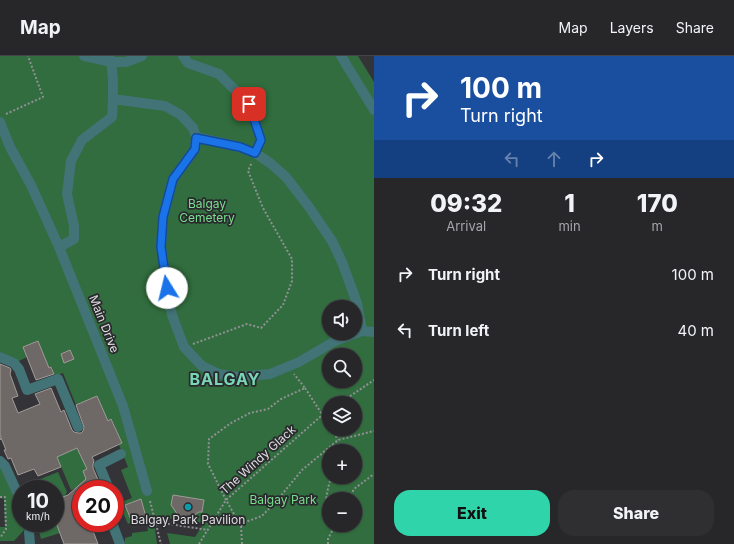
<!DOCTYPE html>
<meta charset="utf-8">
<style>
body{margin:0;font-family:Inter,sans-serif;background:#2f2f32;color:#f1f3f6;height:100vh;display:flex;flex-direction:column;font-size:15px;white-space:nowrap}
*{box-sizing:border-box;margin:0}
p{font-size:13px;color:#a4a5a8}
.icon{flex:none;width:22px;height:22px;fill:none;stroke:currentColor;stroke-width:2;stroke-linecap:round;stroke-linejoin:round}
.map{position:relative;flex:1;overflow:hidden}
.sheet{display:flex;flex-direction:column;background:#27272a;width:360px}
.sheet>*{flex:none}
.guide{background:#1a4fa0;color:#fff;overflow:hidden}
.controls{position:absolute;left:322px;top:244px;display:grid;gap:8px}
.controls a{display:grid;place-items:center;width:40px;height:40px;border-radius:50%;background:#27272a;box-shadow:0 1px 3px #0004,0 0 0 1px #434447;font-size:20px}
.speed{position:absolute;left:12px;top:424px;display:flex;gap:8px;font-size:20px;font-weight:700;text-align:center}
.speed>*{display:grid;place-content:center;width:52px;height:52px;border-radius:50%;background:#27272a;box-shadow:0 1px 3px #0004,0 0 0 1px #434447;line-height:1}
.speed small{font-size:10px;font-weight:400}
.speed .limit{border:6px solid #d22;background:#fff;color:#111}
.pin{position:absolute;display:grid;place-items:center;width:34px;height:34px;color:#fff;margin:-17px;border-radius:8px;box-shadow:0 2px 6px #0006}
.me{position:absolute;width:44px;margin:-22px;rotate:351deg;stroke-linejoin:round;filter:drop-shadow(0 0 3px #0008)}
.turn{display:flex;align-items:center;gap:14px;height:84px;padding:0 20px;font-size:18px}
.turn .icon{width:52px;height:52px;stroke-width:2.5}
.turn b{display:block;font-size:28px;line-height:34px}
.lanes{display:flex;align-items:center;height:38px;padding:0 20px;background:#0003;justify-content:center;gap:20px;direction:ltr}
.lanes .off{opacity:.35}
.eta{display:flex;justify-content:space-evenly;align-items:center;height:68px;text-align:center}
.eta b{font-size:24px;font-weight:800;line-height:28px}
.primary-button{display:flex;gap:8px;margin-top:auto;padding:8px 20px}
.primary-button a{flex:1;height:46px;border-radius:16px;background:#30d4aa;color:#111;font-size:16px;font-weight:800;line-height:46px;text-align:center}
.primary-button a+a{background:#2f2f32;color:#f1f3f6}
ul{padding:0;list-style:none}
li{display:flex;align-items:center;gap:12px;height:56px;padding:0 20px}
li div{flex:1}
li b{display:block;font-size:15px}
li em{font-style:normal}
header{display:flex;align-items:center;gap:24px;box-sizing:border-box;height:56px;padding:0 20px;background:#27272a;border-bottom:1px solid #434447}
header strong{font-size:19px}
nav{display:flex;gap:22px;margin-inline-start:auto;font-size:14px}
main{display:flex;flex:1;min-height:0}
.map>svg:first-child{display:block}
.green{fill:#316d3e;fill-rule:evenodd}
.building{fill:#6e6966;stroke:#a19b98}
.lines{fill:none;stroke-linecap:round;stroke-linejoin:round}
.path{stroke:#919195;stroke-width:2;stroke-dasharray:2 2;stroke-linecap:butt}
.minor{stroke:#427376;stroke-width:10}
.path-bridge{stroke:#919195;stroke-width:2;stroke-dasharray:2 2;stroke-linecap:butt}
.route-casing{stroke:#114b97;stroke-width:10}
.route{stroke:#1a73e8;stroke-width:7}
.culture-dot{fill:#0f9aa8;stroke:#2a2a2e;stroke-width:1.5}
.labels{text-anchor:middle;stroke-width:3.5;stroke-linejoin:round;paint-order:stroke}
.park-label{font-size:12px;fill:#79df8d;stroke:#2a2a2e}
.street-label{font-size:12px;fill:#dfdfe2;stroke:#2a2a2e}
.poi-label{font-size:12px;fill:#dfdfe2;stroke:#2a2a2e}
.district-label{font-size:16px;font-weight:bold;letter-spacing:1px;fill:#79d6b7;stroke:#2a2a2e}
</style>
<header>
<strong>Map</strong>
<nav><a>Map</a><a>Layers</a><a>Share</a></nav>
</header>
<main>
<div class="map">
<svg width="374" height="488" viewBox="0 0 374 488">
<rect width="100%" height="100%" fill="#343438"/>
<path class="green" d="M0,0H358L374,26V488H170L167,477L195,481L204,467L166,462L154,465L157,488H125V482L132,480V477L148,475L146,461L141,443L125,449L132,466L128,468L119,447L132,442L121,414L128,411L119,389L122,387L112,364L108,365L97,340L76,349L63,317L55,320L52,311L49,312L38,285L23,291L27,301L19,305L0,296ZM329,251H355V277H329ZM329,299H355V325H329ZM329,347H355V373H329ZM329,395H355V421H329ZM329,443H355V469H329Z
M77,392L83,405L92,411L83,415L87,424L76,432L71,434L57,401Z
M0,409C9,428 21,446 21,467H23L25,473L14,485H0V471H5L4,443L0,442Z
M58,416L67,436L64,441L55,444V433H24L23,430Z
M55,464L60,477L41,483L37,467H55Z"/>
<path class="building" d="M38,285L49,312L51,311L54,318L36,324L23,291Z
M70,294L74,303L64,307L61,298Z
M0,308L10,312L11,314L10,318L18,340L12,342L18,357L40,348L35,338L51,332L61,356L64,354L72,374L74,376L78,377H81L83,375L84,371L76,349L97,340L108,365L111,363L122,387L92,401L94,405L93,408V412L101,431L96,433H77L81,444V467H90L98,488H64L55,464V444L68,439L86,423L83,415L87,413L77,392L57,401L61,411L38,420L34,413L18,419L11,402L8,403L4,394H6L0,379Z
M173,439L204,444L202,456H199L188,463L180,462L171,449Z
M141,443L146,461L132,466L125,449Z"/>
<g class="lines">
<path class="path" d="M6,58L43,41L28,0
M193,288L247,268L261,272L283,249L292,225V203L263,152L248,115L252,106
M340,347L374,324
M332,373L338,384
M0,383H1
M333,388V395
M0,441H5L6,473L0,482
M349,443L354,433L374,418
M150,445L161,488
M329,458C323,448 328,432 331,421
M156,466L208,474
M241,470L248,465L262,460L279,442L302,414L338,384L374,375
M199,488L226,444L320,361L329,354
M242,488L241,470L226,444L208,408L209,383L231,367L250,357L268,353L281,343L305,332L294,318
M328,488V483L335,469"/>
<path class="minor" d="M84,0L112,6H126L142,0
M183,0L188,7L219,18L249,48L261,84L255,97
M341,0L374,54
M113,43L165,50L181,59L193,72L196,81L195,93L173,123L163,161L161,191L172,259L184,291L202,310L219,318L237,321L270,318L299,306L335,285L362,275L374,276
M0,66L10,91L31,129L59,191L123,350L147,435
M196,81L240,91L255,97L270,107L286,121L309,151L332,185L342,206L357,247L362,275
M59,191L74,183V170L67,138L71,105L82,84L112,61C113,45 115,14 109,0
M0,301L14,307L19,313L27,334L58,323L78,371
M0,405L5,410L21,445
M109,433L99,409L121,398
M112,467L120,488
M29,476L30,488"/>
<path class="path-bridge" d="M305,332L329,369"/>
</g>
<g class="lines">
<defs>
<path id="route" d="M167,232L161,191L163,161L173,123L195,93L196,82L240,91L255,97L261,84L249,48"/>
</defs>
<use href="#route" class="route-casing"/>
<use href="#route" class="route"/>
</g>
<circle class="culture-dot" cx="188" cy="451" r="4"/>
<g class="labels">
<g class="park-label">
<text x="207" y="152">Balgay<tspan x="207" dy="14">Cemetery</tspan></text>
<text x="283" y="448">Balgay Park</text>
</g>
<g class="street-label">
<text transform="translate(104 268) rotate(68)" y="4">Main Drive</text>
<text transform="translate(258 404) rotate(-42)" y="4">The Windy Glack</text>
</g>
<g class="poi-label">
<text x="188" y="468">Balgay Park Pavilion</text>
</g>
<g class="district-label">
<text x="225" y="329">BALGAY</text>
</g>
</g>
</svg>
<div class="controls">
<a><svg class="icon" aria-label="sound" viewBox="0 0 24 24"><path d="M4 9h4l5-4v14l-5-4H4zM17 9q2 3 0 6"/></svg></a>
<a><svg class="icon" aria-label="search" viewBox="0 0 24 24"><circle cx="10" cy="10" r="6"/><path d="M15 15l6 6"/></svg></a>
<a><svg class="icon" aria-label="layers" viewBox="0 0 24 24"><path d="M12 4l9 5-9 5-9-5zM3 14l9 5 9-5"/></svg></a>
<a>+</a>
<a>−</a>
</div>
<div class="speed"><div>10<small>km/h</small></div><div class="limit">20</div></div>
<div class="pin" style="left:249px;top:48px;background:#d93025"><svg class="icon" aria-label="arrive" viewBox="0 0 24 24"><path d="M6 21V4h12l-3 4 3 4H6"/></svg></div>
<svg class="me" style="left:167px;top:232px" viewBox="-20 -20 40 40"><circle r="19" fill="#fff"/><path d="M0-13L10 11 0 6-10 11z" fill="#1a73e8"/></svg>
</div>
<section class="sheet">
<div class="guide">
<div class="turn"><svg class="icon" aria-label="right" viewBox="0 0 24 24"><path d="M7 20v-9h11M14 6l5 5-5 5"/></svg><div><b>100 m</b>Turn right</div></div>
<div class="lanes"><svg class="icon off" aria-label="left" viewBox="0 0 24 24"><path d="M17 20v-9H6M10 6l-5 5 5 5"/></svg><svg class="icon off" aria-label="ahead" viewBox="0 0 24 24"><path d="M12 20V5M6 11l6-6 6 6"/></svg><svg class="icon" aria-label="right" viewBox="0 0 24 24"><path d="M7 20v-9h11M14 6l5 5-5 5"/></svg></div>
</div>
<div class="eta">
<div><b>09:32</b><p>Arrival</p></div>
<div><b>1</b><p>min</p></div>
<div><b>170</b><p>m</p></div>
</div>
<ul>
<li><svg class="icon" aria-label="right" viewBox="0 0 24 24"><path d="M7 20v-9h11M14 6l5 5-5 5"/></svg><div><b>Turn right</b></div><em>100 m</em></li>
<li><svg class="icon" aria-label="left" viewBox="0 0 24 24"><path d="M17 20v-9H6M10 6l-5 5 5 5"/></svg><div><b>Turn left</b></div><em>40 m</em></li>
</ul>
<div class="primary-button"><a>Exit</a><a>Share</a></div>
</section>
</main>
